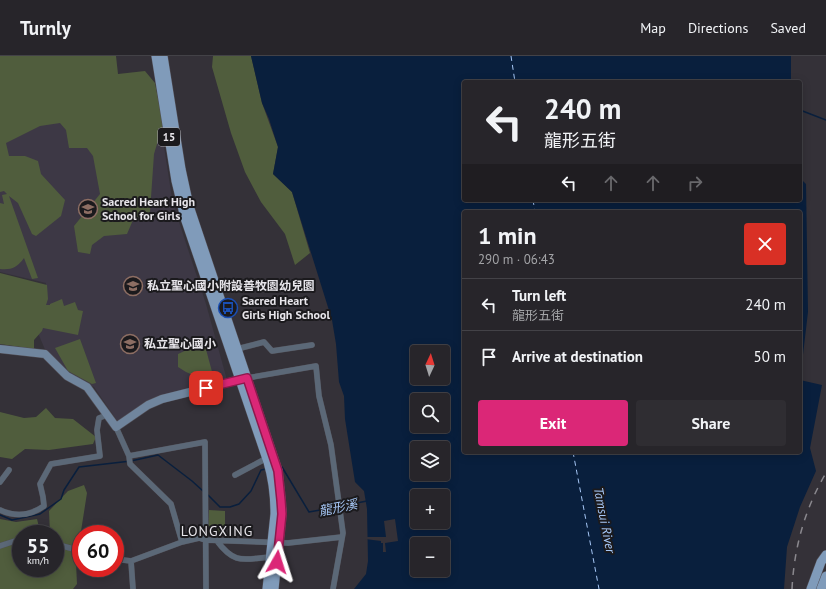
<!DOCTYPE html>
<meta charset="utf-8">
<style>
body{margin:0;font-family:"PT Sans","Noto Sans TC",sans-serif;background:#2f2d32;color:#f1f3f6;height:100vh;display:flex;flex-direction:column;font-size:15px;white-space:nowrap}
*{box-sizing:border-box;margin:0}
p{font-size:13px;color:#a4a5a8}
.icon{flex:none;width:22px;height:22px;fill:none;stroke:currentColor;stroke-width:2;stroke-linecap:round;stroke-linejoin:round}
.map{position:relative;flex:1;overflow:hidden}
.sheet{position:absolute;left:462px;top:154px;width:340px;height:244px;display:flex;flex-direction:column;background:#27252a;border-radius:4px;box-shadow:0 2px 10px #0003,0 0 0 1px #434247}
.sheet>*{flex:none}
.hud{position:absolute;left:462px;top:24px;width:340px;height:122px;border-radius:4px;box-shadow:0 2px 10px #0003,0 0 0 1px #434247;background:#27252a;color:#f1f3f6;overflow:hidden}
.needle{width:26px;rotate:4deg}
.tools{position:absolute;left:410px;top:289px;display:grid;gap:8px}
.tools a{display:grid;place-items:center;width:40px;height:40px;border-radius:4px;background:#27252a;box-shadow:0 2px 10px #0003,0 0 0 1px #434247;font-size:20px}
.speed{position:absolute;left:12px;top:469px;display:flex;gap:8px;font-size:20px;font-weight:700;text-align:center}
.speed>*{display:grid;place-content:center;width:52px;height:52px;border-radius:50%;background:#27252a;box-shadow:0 2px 10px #0003,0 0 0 1px #434247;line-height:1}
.speed small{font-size:10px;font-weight:400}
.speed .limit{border:6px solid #d22;background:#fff;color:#111}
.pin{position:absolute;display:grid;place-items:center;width:34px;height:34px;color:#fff;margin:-17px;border-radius:8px;box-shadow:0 2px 6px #0006}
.me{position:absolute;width:44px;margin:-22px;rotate:6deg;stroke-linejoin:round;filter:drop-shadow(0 0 3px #0008)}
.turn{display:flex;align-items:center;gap:14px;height:84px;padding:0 16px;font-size:18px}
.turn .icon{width:52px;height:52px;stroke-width:2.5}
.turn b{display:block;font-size:28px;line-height:34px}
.lanes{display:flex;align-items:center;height:38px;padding:0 16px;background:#0003;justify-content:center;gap:20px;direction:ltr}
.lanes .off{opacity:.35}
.round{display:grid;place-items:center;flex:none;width:42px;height:42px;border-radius:4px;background:#2f2d32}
.summary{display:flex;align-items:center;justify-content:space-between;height:68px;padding:0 16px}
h1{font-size:24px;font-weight:800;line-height:30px}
.action{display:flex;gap:8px;margin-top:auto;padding:8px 16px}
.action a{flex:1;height:46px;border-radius:4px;background:#db2777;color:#fff;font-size:16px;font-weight:800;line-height:46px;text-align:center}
.action a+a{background:#2f2d32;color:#f1f3f6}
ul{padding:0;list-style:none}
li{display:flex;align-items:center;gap:12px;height:52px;padding:0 16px;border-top:1px solid #434247}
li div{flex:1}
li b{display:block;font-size:15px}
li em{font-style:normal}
header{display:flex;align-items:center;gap:24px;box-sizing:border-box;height:56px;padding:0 20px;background:#27252a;border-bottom:1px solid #434247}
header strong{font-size:19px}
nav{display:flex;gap:22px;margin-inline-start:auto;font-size:14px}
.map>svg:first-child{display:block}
.built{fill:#3d3845}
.green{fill:#505d3d}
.water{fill:#091f3d;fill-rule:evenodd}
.pier{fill:#343138}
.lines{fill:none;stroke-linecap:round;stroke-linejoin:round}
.stream{stroke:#091f3d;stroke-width:1.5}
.ferry{stroke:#a6c7f6;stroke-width:1;stroke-dasharray:5 4;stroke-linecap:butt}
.street-casing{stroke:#514e55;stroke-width:6}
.secondary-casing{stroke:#514e55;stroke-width:9}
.primary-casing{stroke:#514e55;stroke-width:10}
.street{stroke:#5b6877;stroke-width:5.5}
.secondary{stroke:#70859d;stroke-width:8}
.primary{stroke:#809bba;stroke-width:9}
.rail{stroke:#8a888e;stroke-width:1.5;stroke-dasharray:7 7;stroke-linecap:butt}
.route-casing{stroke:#8e194d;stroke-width:10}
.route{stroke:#db2777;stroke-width:7}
.labels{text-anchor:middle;stroke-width:4;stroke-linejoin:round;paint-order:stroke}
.shield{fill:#1b1a1d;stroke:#aaa9ad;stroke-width:1}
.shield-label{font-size:11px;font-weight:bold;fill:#e8e6eb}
.poi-label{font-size:12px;font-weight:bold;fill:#e8e6eb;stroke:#1b1a1d;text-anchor:start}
.water-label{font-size:13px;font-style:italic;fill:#a6c7f6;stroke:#1b1a1d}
.quarter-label{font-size:14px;letter-spacing:1px;fill:#e8e6eb;stroke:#1b1a1d}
</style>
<header>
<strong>Turnly</strong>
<nav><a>Map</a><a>Directions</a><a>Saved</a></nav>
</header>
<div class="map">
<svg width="826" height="533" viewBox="0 0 826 533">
<rect width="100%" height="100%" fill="#343138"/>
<path class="built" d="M0,61L160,65L172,142L178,163L206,248L227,324L161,340L118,366L94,331L70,319L46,296L38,277L46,227L0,216Z"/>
<path class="green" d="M0,0H116L118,18L145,15L155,27L163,68L154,98L150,156L133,164L127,178L104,180L92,189L90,198L78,196L74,170L100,138L93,100L87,92H69L66,74L60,67L40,70L6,87L9,100H25L38,105L41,118L65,144L61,160L36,180L32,178L18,147L9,140L38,222L32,223L24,202C17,212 11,214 0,213V147L4,148L2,139L7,138L4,135L0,136Z
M213,0H251L262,47L278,91L273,118L292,136L310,197L295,209L285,178L261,146L245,116L231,77L212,11Z
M0,217L47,229L48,243L46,249H50V248L62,243L64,250L75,246L78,254L83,255L78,279L43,272L42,275L34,284V293L0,288Z
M80,283L96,327L92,328L68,315L55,292Z
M204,286L214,323L204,324L186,316L178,311V298Z
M46,352L55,362L73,363L96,381L93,388L49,394L25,393L12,403L0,401V356L24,362L36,361Z
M84,429L87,437L76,507L77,528L73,533H0V463L16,466L37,463L40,475L42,478H21V512H55V490H62L55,484V478H50L49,455L68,435Z
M209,454L225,455V479L208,478Z"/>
<path class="water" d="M251,0H791V26H464V144H800V122L806,128L808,256L800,324L822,329L810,392L816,415L800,451L787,491L784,533H354L366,518L368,505L367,453L364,435L355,426L345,363L344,340L339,326L336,288L332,264L292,136L273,118L278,91L269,63L262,47ZM464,156H800V396H464ZM417,296H443V322H417ZM417,344H443V370H417ZM417,392H443V418H417ZM417,440H443V466H417ZM417,488H443V514H417Z"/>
<path class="pier" d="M395,463L398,485L385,487L386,496H383V487H381V485L365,483V481H386L384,465Z"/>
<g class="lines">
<path class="stream" d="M800,54L826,64
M279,411H282L309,456L337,451
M208,439L220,451H230L239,448L251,435L261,414L266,413
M341,450L367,445
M0,459L12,464L40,458L61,443L64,434L79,411L131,405L158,399L192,425L203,435"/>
<path class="ferry" d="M511,0L515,26
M533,144L535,156
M573,396L599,533"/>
<defs>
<path id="street" d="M237,293L264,286L272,295L312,289
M247,322L316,310L319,340L331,389L343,477L333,533
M116,371L129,400L130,408L171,448L182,486
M129,400L205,386L206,533
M235,419L267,402
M0,426L9,414
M0,454C15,461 30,460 44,450L43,441L40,428L51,408L100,400L97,374L99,362L107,359
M217,485C235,509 243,503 271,501
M55,488L81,495
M0,490L21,483
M115,503L131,505L182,486L199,482L205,484L288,487L342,481
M131,505L133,533"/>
<path id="secondary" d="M0,293L45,298L67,320L87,331L116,371L148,349L162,343L246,322"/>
<path id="primary" d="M156,0L176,125L185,162L268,406C273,423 275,440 275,458L267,533
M163,0L181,113L189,150L278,415L281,444L282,457L274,533
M811,533L821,506L826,499
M821,533L826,520"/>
</defs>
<use href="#street" class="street-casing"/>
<use href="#secondary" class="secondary-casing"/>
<use href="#primary" class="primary-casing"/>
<use href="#street" class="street"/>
<use href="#secondary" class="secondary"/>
<use href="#primary" class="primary"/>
<path class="rail" d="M792,533C794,492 805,452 826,417"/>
</g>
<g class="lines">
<defs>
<path id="route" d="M206,332L247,322L278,415L281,444L282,458L277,506"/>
</defs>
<use href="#route" class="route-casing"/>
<use href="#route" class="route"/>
</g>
<defs>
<symbol id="school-ring" viewBox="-11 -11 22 22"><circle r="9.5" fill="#1b1a1d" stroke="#8d6e63" stroke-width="1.5"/><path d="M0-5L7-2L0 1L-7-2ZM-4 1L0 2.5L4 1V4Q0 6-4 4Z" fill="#8d6e63"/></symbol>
<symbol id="bus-ring" viewBox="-11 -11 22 22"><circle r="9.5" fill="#1b1a1d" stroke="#1a4fb4" stroke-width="1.5"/><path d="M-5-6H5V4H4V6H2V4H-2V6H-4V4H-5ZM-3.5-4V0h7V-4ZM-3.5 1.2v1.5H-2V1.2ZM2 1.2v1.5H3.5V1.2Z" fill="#1a4fb4"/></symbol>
</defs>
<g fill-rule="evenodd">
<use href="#school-ring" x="77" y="142" width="22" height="22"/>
<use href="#school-ring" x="122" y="219" width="22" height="22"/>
<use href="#bus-ring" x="217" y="241" width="22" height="22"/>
<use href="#school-ring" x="119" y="277" width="22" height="22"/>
</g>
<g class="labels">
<rect class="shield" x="158" y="72" width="22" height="18" rx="3"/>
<g class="shield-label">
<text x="169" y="85">15</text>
</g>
<g class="poi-label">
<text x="102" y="150">Sacred Heart High<tspan x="102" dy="14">School for Girls</tspan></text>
<text x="147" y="234">私立聖心國小附設善牧園幼兒園</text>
<text x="242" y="249">Sacred Heart<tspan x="242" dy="14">Girls High School</tspan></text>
<text x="144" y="292">私立聖心國小</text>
</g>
<g class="water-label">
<text transform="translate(338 451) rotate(-11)" y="5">龍形溪</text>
<text transform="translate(605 464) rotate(79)" y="5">Tamsui River</text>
</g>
<g class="quarter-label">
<text x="217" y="480">LONGXING</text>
</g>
</g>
</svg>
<div class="tools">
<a><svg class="needle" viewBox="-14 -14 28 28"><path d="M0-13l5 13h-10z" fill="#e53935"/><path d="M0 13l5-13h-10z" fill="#a4a5a8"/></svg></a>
<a><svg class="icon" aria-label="search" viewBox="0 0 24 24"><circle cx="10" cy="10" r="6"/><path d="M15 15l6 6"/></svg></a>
<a><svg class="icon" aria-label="layers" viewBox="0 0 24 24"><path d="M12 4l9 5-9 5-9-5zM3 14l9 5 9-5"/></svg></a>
<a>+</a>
<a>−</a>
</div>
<div class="speed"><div>55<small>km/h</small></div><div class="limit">60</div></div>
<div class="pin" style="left:206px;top:332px;background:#d93025"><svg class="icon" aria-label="arrive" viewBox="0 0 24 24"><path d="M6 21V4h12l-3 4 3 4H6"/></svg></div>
<svg class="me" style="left:277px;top:506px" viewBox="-20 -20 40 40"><path d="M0-17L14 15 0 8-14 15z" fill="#db2777" stroke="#fff" stroke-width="4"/></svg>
<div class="hud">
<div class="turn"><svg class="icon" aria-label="left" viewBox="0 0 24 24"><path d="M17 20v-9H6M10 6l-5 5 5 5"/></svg><div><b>240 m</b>龍形五街</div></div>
<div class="lanes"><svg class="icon" aria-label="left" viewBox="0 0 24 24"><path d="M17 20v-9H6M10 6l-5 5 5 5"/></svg><svg class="icon off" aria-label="ahead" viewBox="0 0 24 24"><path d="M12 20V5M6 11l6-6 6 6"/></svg><svg class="icon off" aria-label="ahead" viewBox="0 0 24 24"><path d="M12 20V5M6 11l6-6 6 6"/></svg><svg class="icon off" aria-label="right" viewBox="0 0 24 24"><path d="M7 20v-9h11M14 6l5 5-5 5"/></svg></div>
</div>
<section class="sheet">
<div class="summary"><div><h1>1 min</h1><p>290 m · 06:43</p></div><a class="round" style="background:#d93025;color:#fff"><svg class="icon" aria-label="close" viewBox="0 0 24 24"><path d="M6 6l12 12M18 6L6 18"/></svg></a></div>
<ul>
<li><svg class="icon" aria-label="left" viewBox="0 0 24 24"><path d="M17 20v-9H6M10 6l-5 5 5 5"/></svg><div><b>Turn left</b><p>龍形五街</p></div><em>240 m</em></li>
<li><svg class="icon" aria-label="arrive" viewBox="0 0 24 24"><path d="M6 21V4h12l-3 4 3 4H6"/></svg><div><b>Arrive at destination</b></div><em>50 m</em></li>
</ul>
<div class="action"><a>Exit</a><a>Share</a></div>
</section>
</div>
